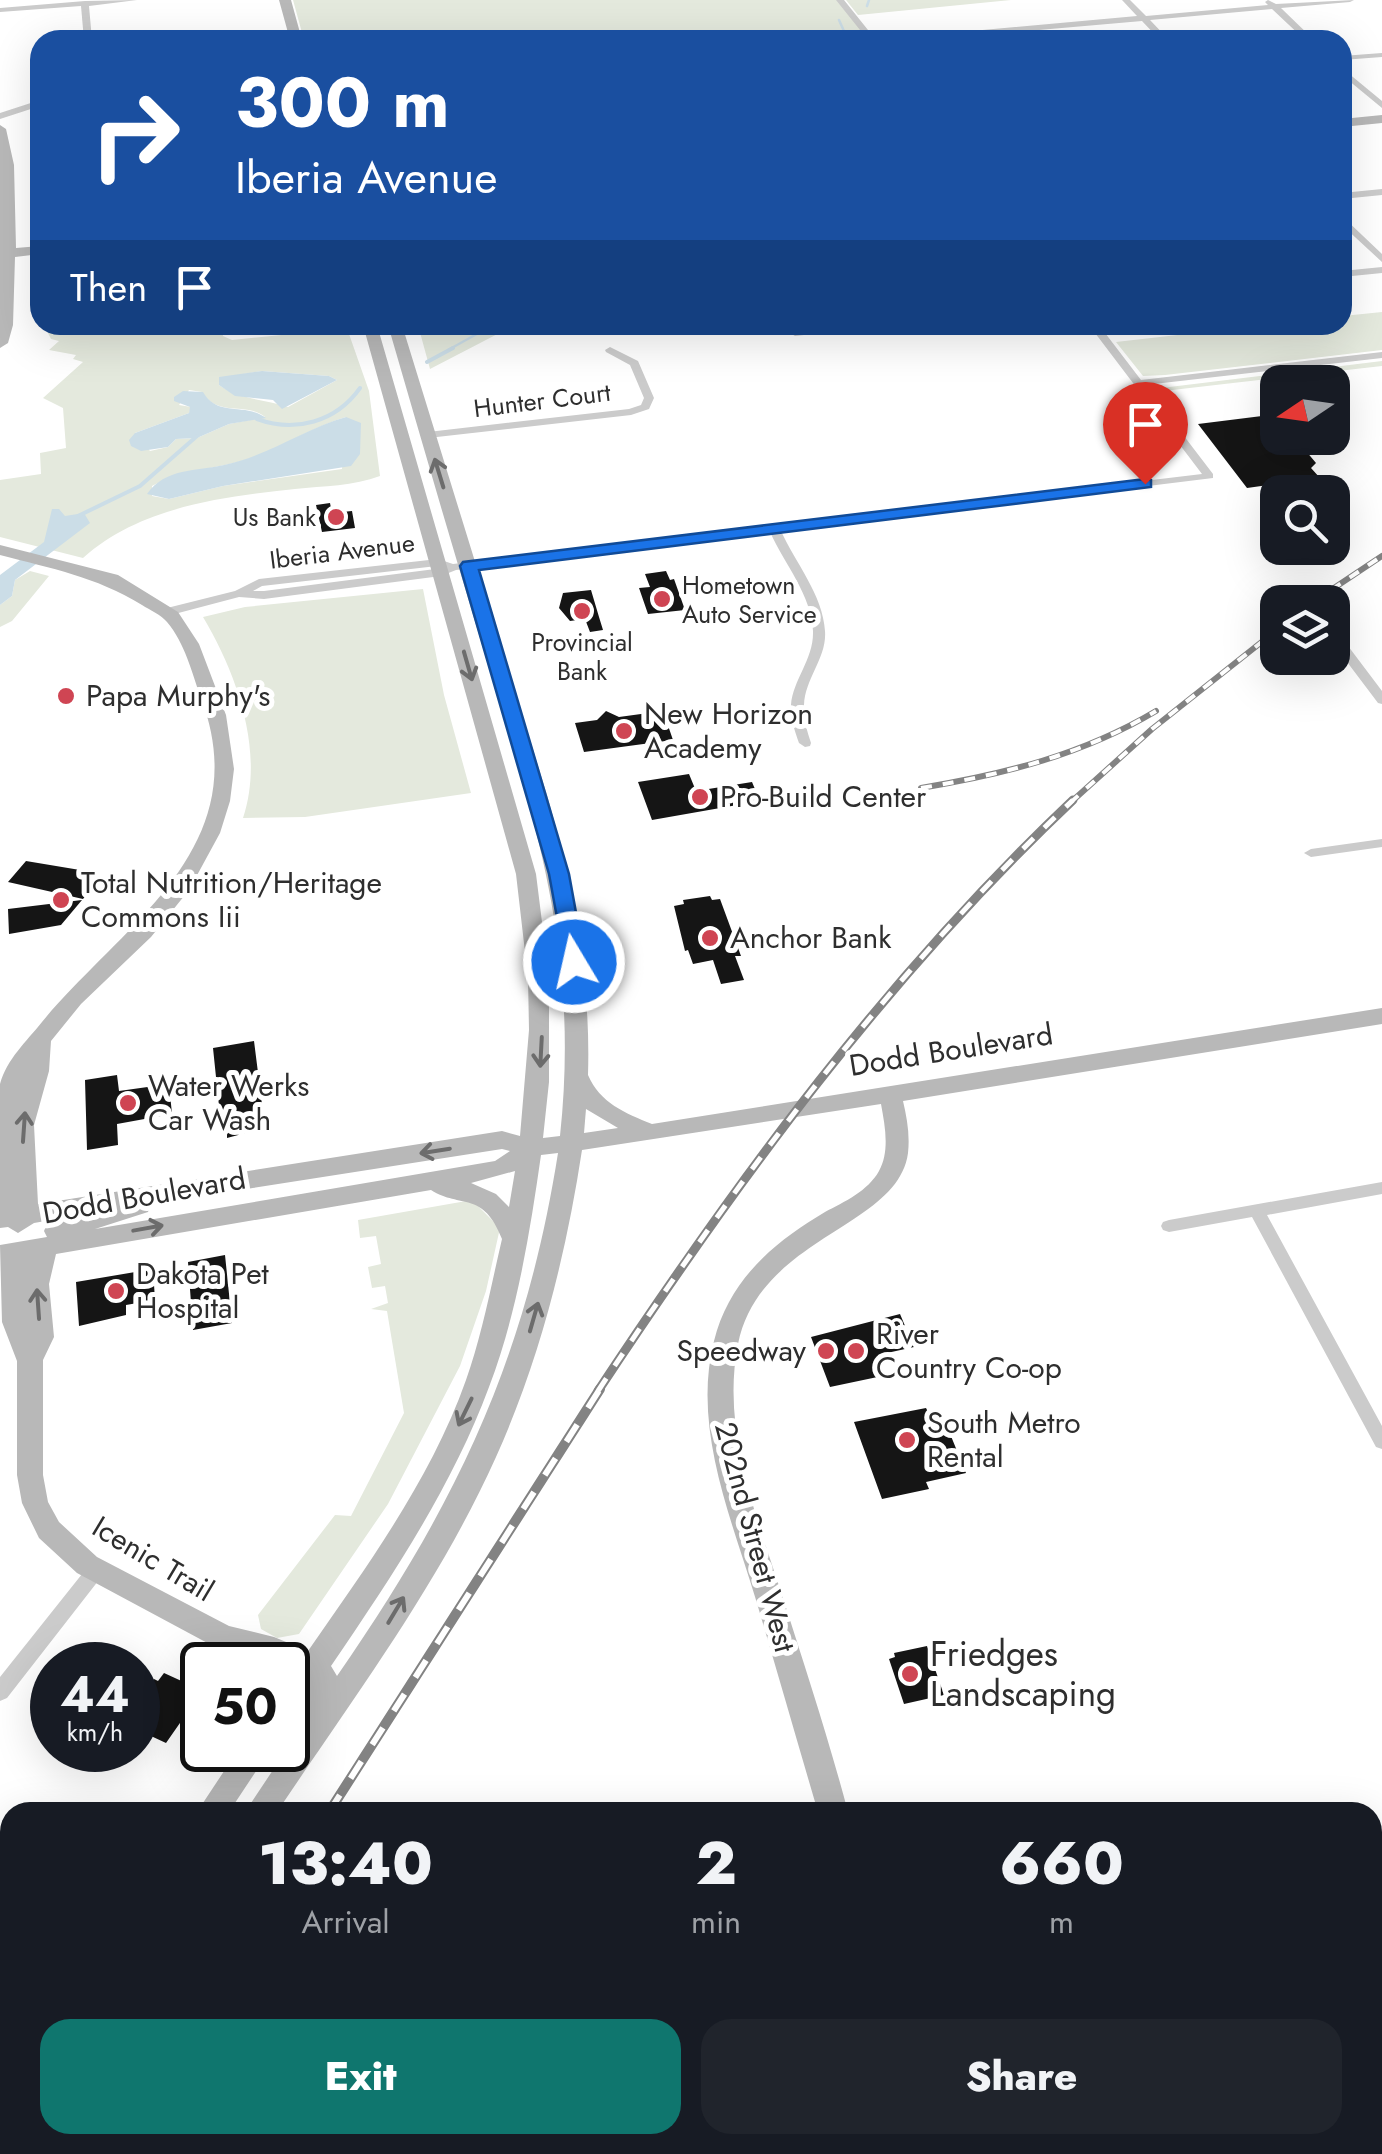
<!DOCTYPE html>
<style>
body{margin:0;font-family:Jost,sans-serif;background:#20242c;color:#f1f3f6;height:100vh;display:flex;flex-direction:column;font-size:38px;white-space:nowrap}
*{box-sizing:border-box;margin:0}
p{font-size:32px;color:#9ea1a6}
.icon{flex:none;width:55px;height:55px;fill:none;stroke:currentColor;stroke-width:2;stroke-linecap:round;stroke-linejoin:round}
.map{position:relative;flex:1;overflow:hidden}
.drawer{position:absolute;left:0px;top:1802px;width:1382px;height:352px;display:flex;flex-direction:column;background:#171b24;border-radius:30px 30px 0 0;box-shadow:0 10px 40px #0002}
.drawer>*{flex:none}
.banner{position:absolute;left:30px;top:30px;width:1322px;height:305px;border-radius:30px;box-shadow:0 10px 40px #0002;background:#1a4fa0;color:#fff;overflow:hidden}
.needle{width:65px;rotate:257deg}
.tools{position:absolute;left:1260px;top:365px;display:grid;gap:20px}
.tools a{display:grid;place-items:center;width:90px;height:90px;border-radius:20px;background:#171b24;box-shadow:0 10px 40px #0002;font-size:50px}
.speed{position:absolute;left:30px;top:1642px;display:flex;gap:20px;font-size:50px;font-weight:700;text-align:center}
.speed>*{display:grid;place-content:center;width:130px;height:130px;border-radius:50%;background:#171b24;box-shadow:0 10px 40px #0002;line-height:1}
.speed small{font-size:25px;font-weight:400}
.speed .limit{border:5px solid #111;border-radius:15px;background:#fff;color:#111}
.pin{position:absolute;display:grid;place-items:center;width:85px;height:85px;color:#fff;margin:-102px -42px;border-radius:50% 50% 50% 0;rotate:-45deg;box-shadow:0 0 10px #0007}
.pin .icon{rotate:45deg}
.me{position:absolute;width:110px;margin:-55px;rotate:351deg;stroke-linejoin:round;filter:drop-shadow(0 0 8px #0008)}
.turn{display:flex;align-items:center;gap:35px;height:210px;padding:0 40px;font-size:45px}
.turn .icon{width:130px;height:130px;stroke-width:2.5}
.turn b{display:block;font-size:70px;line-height:85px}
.then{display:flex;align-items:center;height:95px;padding:0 40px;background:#0003;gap:20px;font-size:38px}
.eta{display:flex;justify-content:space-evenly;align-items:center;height:170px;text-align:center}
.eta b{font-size:60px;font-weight:800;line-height:70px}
.primary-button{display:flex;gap:20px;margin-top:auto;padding:20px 40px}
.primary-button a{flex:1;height:115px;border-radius:30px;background:#0f766e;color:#fff;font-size:40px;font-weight:800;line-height:115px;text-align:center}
.primary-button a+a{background:#20242c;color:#f1f3f6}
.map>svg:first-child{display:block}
.green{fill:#e4e9dd;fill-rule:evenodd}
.water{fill:#cbdde7}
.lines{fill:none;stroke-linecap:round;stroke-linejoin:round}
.stream-far1{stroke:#cbdde7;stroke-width:2.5}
.stream{stroke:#cbdde7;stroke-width:4}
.building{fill:#151515}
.street{fill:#cbcbcb;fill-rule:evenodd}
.secondary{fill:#b8b8b8;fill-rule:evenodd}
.rail-far2-casing{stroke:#838383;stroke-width:6}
.rail-far1-casing{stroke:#838383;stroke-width:9}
.rail-casing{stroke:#838383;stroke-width:10}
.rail-far2{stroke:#fff;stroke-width:4;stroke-dasharray:11;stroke-linecap:butt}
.rail-far1{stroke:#fff;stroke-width:5;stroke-dasharray:15;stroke-linecap:butt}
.rail{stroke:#fff;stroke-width:6;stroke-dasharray:20;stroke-linecap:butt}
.oneway{stroke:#6c6c6c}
.route{fill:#1a73e8;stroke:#114b97;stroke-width:2.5}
.poi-dot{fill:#cf4553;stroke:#fff;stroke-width:4}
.labels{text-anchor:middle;stroke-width:10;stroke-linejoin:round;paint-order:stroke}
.far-street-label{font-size:25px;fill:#2e2e2e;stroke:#fff}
.far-poi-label{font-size:25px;fill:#2e2e2e;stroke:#fff;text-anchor:end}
.poi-label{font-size:30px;fill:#2e2e2e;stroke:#fff;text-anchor:start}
.street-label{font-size:30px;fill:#2e2e2e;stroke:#fff}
.near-poi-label{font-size:35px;fill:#2e2e2e;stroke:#fff;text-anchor:start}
</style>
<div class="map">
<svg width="1382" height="2154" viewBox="0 0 1382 2154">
<rect width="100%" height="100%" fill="#fff"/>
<path class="green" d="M293,0H840L872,40H304Z
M846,0H1011L858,15Z
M1382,312V350L1165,375L1143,376L1116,342L1265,325H1342L1343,316Z
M97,325H229L222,331L223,336L232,340L322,331V325H352L354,333L349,334L369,391L380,476C354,486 323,486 295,489C221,497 140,507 83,558L0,537V480L41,474L40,453L66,448L63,408L43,398L83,362L73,359L76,355L49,350L59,341L51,339L47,331ZM262,371L329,376L337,380L288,407C265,399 240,400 219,385L226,377ZM189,390L202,392C218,418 245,401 265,417L229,424L197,438L176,439L168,447L150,451L135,433L189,413L191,407L179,405ZM346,417L342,469L223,486L169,499L152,496V486C184,469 218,469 251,458C285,446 312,427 346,417Z
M418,325H515L430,369Z
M1382,361V366L1155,392L1153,389Z
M30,571L49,576L12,621L0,627V605L12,596L15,580Z
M423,589L444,695L471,793L305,817L243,818C265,752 237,674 203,617L245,607Z
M472,1200L500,1228L486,1291L460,1366L388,1504L299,1634L277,1638L261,1629L258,1615L335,1515L351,1516L404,1413L387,1311L371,1309L388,1303L385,1286L372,1288L368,1267L381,1264L376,1236L360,1238L358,1220Z"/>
<path class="water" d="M262,371L329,376L337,380L282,409L273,400L235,396L219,385V377Z
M183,391L203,392C218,418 245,402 266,418L229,424L197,438L176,439L168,447L141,451L131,446L129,440L135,433L189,413L190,407L174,401V397Z
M346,417L361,423L360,454L351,466L223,486L169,499L147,494C165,468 197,471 224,465C268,456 304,429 346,417Z
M52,509H59L65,516L84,513L90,523L15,580L12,596L0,605V575L44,542Z"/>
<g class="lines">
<path class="stream-far1" d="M867,6L869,0
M839,20L848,40
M448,350L493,325"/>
<path class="stream" d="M427,362L453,348
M257,419C295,433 336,422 360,388
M78,516L140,486L197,436"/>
</g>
<path class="building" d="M1278,414V438H1295L1316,463L1311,468L1320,478L1247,488L1198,424Z
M330,503L332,513L352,511L355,528L322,532L316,505Z
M666,571L670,580L674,579L685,610L648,614L639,588L650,587L645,574Z
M591,590L599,617L603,630L590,632L585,619L570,621L559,608L563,593Z
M606,711L619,717L663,711L673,740L584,752L575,723L597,720Z
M689,774L696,791L752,782L760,801L652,820L638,782Z
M26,861L92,872L101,876L83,899L8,882Z
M710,896L712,900L720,899L741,956H735L744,980L721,984L713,960L693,964L688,950L685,951L674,906L684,904L683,900Z
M82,900L61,925L9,934L8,909Z
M254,1041L265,1128L227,1138V1134L222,1135L213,1048Z
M117,1075L119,1091L169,1084L172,1114L117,1124L118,1145L87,1150L85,1080Z
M225,1255L232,1323L193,1330L188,1262Z
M153,1269L155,1300L126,1305V1315L79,1326L76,1282Z
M900,1314L914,1347L878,1355L887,1375L830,1387L811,1337Z
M926,1408L930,1416L942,1414L966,1473L926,1482L929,1489L882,1499L854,1422Z
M927,1646L944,1695L904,1704L889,1659L895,1657L894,1653Z
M164,1673L199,1689L193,1698L196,1700L166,1743L138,1730V1701L154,1679L158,1681Z"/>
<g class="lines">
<path class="street" d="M137,0L89,6L92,40H84L81,6L0,12V8L85,1Z
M836,0H844L876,40H868Z
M1122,0H1130L1146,16L1268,5L1265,2L1268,0L1276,4L1354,0L1350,2L1281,8L1314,40H1305L1272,9L1150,20L1169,40H1160L1142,21L922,40H891L895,38L1137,16Z
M1382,53V57L1342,60V56Z
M1342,68L1382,101V108L1342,75Z
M40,100V106L0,119V113Z
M1382,189V195L1342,199V193Z
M1342,216L1382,254V262L1342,225Z
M1382,267V273L1342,277V271Z
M840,325H872L867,328L795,336L790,333L795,330Z
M1089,325H1099L1141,380L1382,352V358L1145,385L1213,474V478L781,531C795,562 823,595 825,631C827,658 805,678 804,705C803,718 807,731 811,743L810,746L805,747L799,743C795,731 790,718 791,705C793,679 814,659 813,631C812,596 784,563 770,532L456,570L441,576L264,599L239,597L167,616L161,612L163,609L235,591L259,579L438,559L453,564L1202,474ZM437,566L443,568L264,591H253L262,586Z
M610,347L638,361L654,398L649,409L631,415L428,438L423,435L428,432L629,409L641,405L644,398L630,365L606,352L605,350Z
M1332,630H1336L1382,691V704L1378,703L1332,642Z
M1382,839V847L1311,857L1304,853L1311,849Z
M1382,1182V1194L1267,1215L1382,1426V1449L1376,1447L1252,1217L1169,1232L1163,1230L1161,1226L1163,1222L1169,1220Z
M96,1562L102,1564L105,1570L102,1576L7,1698L0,1701V1677L90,1564Z"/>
<path class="secondary" d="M279,0H291L302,40H290Z
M1382,115V123L1342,127V119Z
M0,125L6,129L14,165L16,248L40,246V254L15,257L13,325L8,343L0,348Z
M363,325H377L536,874L549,978V1082L543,1138L560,1136C580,951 535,819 482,645C450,539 419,432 388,325H402L547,795C573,887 591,979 588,1075C600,1103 625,1113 652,1124L1382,1008V1024L903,1101C907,1118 910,1135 908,1153C898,1228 760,1236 738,1344C721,1430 756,1514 782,1595C805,1667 829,1740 848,1812H818C797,1741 777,1671 756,1600C731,1517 692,1428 714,1341C729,1280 774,1242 825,1212C844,1202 868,1191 879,1171C890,1151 885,1126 881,1104L582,1150C566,1255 540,1359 496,1457C439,1584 354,1697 277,1812H245L305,1722L302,1714L307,1700L298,1713L288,1717V1681L294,1672L288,1669V1665L248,1656L252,1665H223L213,1646L77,1573L39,1538L22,1503L17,1475V1361L2,1322L0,1245L47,1237L44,1231L47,1224L74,1216L34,1223L18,1233L8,1227L0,1228V1084C7,1059 26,1042 42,1022C122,925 258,848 201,698C192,673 185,643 167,622C161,615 150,610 142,605C94,576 53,569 0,555V545L118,575L178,612L199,644L226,715L234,769L230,801L220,833L189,890L151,937L81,1004L51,1041L49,1071L34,1125L38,1204L502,1131L520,1136L529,1030L528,978L516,874ZM586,1109L618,1128L584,1133ZM502,1149L510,1151L495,1161L95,1229L148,1212L151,1204ZM558,1153C525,1362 456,1504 337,1676L331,1666C391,1578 452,1487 489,1387C517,1314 530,1232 541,1155ZM515,1171L509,1207L496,1194L471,1183ZM431,1190C461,1209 483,1190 502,1239C491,1286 482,1335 466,1380C431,1479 367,1566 308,1651L274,1637L229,1626L97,1557L59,1522L48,1502L43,1475V1360L54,1337L49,1284L56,1254Z
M238,1750H270L229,1812H197Z
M10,2086V2128L0,2132V2090Z
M21,2145H57L53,2154H17Z
M915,2145H949L952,2154H918Z"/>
<defs>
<path id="rail-far2" d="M1313,602L1382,556
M921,788C1005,774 1082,755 1156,711
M1070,803L1152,729L1278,629"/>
<path id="rail-far1" d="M598,1391C738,1179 887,976 1073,800"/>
<path id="rail" d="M329,1812L600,1389
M109,2154L115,2145"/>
</defs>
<use href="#rail-far2" class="rail-far2-casing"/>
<use href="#rail-far1" class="rail-far1-casing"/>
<use href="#rail" class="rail-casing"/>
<use href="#rail-far2" class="rail-far2"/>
<use href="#rail-far1" class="rail-far1"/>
<use href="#rail" class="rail"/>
</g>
<defs><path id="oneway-shaft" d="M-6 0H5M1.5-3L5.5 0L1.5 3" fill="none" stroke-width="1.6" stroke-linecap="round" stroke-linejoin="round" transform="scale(2.5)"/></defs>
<g class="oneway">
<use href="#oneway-shaft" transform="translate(439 473) rotate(-107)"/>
<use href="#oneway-shaft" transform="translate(468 666) rotate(74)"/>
<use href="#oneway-shaft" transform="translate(541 1052) rotate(93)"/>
<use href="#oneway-shaft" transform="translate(24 1127) rotate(-86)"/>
<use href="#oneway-shaft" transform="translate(435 1151) rotate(171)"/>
<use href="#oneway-shaft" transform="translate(148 1228) rotate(-10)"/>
<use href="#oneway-shaft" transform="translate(38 1304) rotate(-94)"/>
<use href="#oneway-shaft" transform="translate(534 1317) rotate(-74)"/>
<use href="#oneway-shaft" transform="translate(465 1412) rotate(116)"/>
<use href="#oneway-shaft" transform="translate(396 1610) rotate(-59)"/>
</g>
<path class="route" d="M1145,479L1151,480V487L479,570L569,874L585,962L581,967H566L549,874L460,566L463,562Z"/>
<g class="poi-dot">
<circle cx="336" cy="517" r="10"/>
<circle cx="662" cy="599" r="10"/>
<circle cx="582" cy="611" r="10"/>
<circle cx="66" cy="696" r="10"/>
<circle cx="624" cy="731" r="10"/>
<circle cx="700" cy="797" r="10"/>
<circle cx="61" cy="900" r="10"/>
<circle cx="710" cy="938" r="10"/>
<circle cx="128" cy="1103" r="10"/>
<circle cx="116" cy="1291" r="10"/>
<circle cx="826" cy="1351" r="10"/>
<circle cx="856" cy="1351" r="10"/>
<circle cx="907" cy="1440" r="10"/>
<circle cx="910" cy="1674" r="10"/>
</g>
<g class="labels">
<g class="far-street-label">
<text transform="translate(542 400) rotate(-7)" y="9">Hunter Court</text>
<text transform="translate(342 551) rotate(-7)" y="9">Iberia Avenue</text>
</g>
<g class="far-poi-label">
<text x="316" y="526">Us Bank</text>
<text x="682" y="594" text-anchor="start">Hometown<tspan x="682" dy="29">Auto Service</tspan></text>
<text x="582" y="651" text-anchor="middle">Provincial<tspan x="582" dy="29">Bank</tspan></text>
</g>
<g class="poi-label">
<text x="86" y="706">Papa Murphy's</text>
<text x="644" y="724">New Horizon<tspan x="644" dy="34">Academy</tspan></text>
<text x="720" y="807">Pro-Build Center</text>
<text x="81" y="893">Total Nutrition/Heritage<tspan x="81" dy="34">Commons Iii</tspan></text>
<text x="730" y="948">Anchor Bank</text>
<text x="148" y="1096">Water Werks<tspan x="148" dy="34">Car Wash</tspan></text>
<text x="136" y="1284">Dakota Pet<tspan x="136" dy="34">Hospital</tspan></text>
<text x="876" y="1344">River<tspan x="876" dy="34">Country Co-op</tspan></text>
<text x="806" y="1361" text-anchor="end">Speedway</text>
<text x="927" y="1433">South Metro<tspan x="927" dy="34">Rental</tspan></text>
</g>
<g class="street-label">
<text transform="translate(951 1050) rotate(-9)" y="10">Dodd Boulevard</text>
<text transform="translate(144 1196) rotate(-10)" y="10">Dodd Boulevard</text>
<text transform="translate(755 1537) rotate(75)" y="10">202nd Street West</text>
<text transform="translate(153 1559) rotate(31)" y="10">Icenic Trail</text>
</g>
<g class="near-poi-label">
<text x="930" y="1666">Friedges<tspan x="930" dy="40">Landscaping</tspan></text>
</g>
</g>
</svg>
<div class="tools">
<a><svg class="needle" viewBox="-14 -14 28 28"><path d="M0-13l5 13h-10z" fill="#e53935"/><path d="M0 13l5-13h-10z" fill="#9ea1a6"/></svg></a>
<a><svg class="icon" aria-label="search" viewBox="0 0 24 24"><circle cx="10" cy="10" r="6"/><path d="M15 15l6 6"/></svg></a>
<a><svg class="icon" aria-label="layers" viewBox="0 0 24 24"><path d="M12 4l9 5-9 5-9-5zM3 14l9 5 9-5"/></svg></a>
</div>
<div class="speed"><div>44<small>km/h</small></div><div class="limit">50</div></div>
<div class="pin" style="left:1145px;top:484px;background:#d93025"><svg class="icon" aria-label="arrive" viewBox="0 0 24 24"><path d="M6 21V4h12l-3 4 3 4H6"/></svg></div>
<svg class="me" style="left:574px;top:962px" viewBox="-20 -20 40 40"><circle r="17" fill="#1a73e8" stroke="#fff" stroke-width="3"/><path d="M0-11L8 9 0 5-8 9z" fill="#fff"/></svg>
<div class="banner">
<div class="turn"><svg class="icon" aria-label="right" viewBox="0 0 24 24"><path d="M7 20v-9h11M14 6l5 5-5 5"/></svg><div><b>300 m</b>Iberia Avenue</div></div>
<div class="then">Then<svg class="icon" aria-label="arrive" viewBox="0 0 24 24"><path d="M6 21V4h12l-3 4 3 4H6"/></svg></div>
</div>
<section class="drawer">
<div class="eta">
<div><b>13:40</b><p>Arrival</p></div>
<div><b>2</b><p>min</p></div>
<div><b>660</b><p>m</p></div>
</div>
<div class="primary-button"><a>Exit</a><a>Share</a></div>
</section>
</div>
